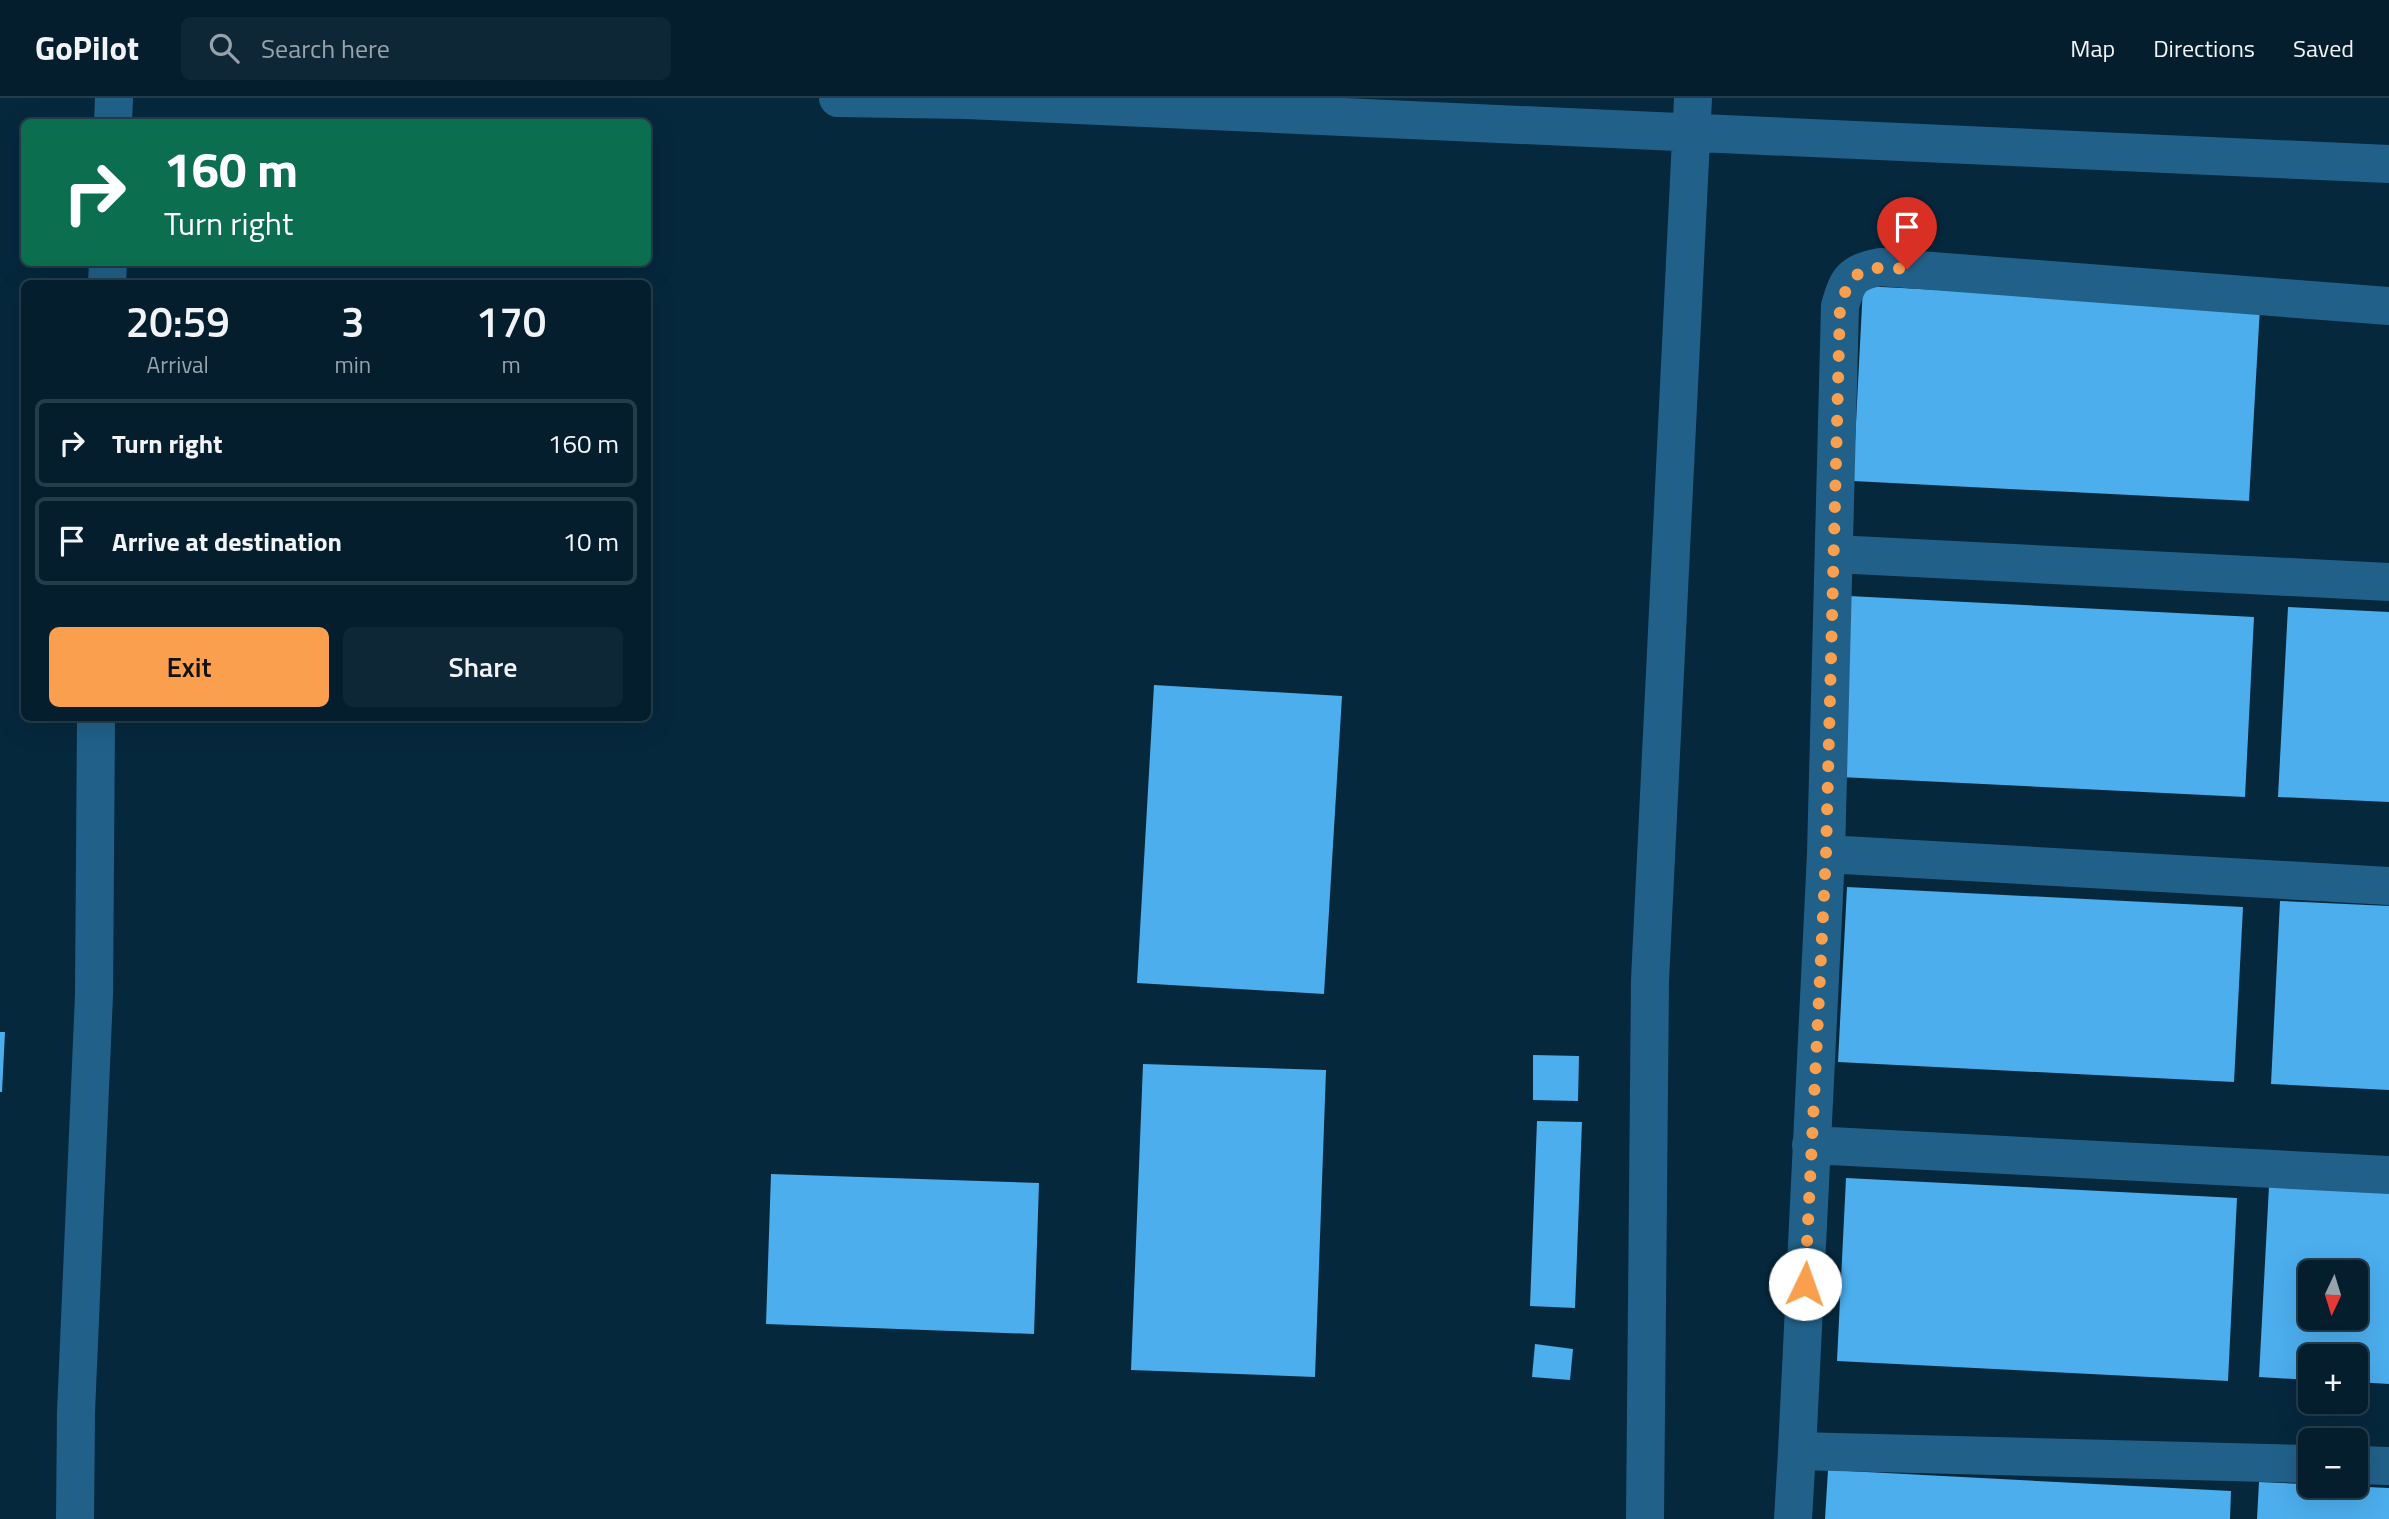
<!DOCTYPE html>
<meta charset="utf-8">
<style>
body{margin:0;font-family:"Titillium Web",sans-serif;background:#0d2736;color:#f1f3f6;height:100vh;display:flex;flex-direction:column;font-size:26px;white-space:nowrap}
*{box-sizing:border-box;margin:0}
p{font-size:23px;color:#97a2aa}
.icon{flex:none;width:38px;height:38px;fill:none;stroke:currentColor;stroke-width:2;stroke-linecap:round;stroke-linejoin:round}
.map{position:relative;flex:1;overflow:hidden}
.side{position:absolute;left:21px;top:182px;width:630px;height:441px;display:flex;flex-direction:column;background:#041e2e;border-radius:10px;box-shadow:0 7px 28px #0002,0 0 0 2px #253c4a}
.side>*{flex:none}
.hud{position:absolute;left:21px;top:21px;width:630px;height:147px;border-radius:10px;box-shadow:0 7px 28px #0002,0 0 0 2px #253c4a;background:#0b6e4f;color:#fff;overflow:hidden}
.needle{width:46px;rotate:184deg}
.fabs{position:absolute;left:2298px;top:1162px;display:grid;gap:14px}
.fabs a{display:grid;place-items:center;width:70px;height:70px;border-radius:10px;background:#041e2e;box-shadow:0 7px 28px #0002,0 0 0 2px #253c4a;font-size:35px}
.pin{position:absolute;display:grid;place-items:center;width:60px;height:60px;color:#fff;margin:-72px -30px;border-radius:50% 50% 50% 0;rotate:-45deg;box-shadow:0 0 7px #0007}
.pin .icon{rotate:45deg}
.me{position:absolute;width:77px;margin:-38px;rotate:3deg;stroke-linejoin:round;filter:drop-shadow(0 0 5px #0008)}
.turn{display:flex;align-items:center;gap:24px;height:147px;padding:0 28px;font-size:32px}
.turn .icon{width:91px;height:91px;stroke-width:2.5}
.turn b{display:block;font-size:49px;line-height:60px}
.eta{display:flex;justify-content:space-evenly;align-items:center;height:119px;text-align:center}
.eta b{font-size:42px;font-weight:600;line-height:49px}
.cta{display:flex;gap:14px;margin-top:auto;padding:14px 28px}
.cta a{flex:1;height:80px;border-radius:10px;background:#f99f4d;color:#111;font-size:28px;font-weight:600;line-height:80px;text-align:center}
.cta a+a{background:#0d2736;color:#f1f3f6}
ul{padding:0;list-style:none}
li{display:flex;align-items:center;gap:21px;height:88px;margin:0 14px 10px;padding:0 14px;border:4px solid #253c4a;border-radius:10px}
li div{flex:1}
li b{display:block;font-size:26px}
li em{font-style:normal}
header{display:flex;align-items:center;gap:42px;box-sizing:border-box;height:98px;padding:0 35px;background:#041e2e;border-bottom:2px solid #253c4a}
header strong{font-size:33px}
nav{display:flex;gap:38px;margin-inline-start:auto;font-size:24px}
.search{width:490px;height:63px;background:#0d2736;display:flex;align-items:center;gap:18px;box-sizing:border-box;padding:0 24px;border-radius:10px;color:#97a2aa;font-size:26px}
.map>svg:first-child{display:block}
.building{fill:#4caeed;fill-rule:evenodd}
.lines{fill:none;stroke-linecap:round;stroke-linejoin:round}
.minor{stroke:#216189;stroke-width:38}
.route{stroke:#f99f4d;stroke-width:12;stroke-dasharray:0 21.6}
</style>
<header>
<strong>GoPilot</strong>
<div class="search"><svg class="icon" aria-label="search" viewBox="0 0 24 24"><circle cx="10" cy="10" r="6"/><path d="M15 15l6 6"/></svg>Search here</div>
<nav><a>Map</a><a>Directions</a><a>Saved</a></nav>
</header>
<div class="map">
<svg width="2389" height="1421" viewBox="0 0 2389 1421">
<rect width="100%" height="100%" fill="#06283d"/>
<path class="building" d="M1863,188L2260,209L2249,403L1853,383Z
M1849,498L2254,519L2245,699L1840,679Z
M2288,509L2389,514V704L2278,699Z
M1154,587L1342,598L1324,896L1137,885Z
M1847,789L2243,809L2234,984L1838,964Z
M2280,803L2389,808V992L2271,986Z
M0,934H5L2,994H0Z
M1533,957L1579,958L1578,1003L1533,1002Z
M1143,966L1326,972L1315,1279L1131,1272Z
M1537,1023L1582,1024L1575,1210L1530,1208Z
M771,1076L1039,1085L1034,1236L766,1226Z
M1846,1080L2237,1100L2228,1283L1837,1263Z
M2269,1088L2389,1094V1286L2356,1284V1258H2310V1282L2259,1279ZM2310,1174H2356V1220H2310Z
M1535,1246L1573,1251L1570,1282L1532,1279Z
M1828,1372L2231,1393L2230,1421H1825Z
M2259,1384L2389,1390V1421H2257Z"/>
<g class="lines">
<path class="minor" d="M838,0L966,2L2389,66
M113,24L114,0
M107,186L108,164
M2389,208L1880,169C1851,175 1848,181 1840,208L1826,756L2389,788
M1834,456L2389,484
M1826,756L1797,1353L2310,1366
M1811,1047L2389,1077
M2356,1367L2389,1368
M75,1421L76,1314L94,897L96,620
M1645,1421L1650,882L1693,0
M1793,1421L1797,1353"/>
</g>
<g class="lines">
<path class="route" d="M1805,1186L1826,756L1840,208C1853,167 1867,168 1907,171"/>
</g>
</svg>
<div class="fabs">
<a><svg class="needle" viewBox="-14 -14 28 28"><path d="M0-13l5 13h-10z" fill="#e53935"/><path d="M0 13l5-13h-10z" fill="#97a2aa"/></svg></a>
<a>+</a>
<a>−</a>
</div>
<div class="pin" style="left:1907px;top:171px;background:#d93025"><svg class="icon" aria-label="arrive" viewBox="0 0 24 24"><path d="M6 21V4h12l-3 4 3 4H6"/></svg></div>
<svg class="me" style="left:1805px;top:1186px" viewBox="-20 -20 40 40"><circle r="19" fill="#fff"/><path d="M0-13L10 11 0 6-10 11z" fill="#f99f4d"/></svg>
<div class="hud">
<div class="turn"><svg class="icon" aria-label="right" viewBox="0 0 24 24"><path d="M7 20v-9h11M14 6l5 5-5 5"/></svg><div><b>160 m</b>Turn right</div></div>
</div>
<section class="side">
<div class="eta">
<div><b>20:59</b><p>Arrival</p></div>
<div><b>3</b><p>min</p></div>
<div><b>170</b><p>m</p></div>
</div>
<ul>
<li><svg class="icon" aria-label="right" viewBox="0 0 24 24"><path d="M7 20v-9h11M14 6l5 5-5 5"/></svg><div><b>Turn right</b></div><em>160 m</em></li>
<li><svg class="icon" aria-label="arrive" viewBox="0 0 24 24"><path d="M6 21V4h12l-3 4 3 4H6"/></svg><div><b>Arrive at destination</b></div><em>10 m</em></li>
</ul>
<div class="cta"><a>Exit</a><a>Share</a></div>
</section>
</div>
